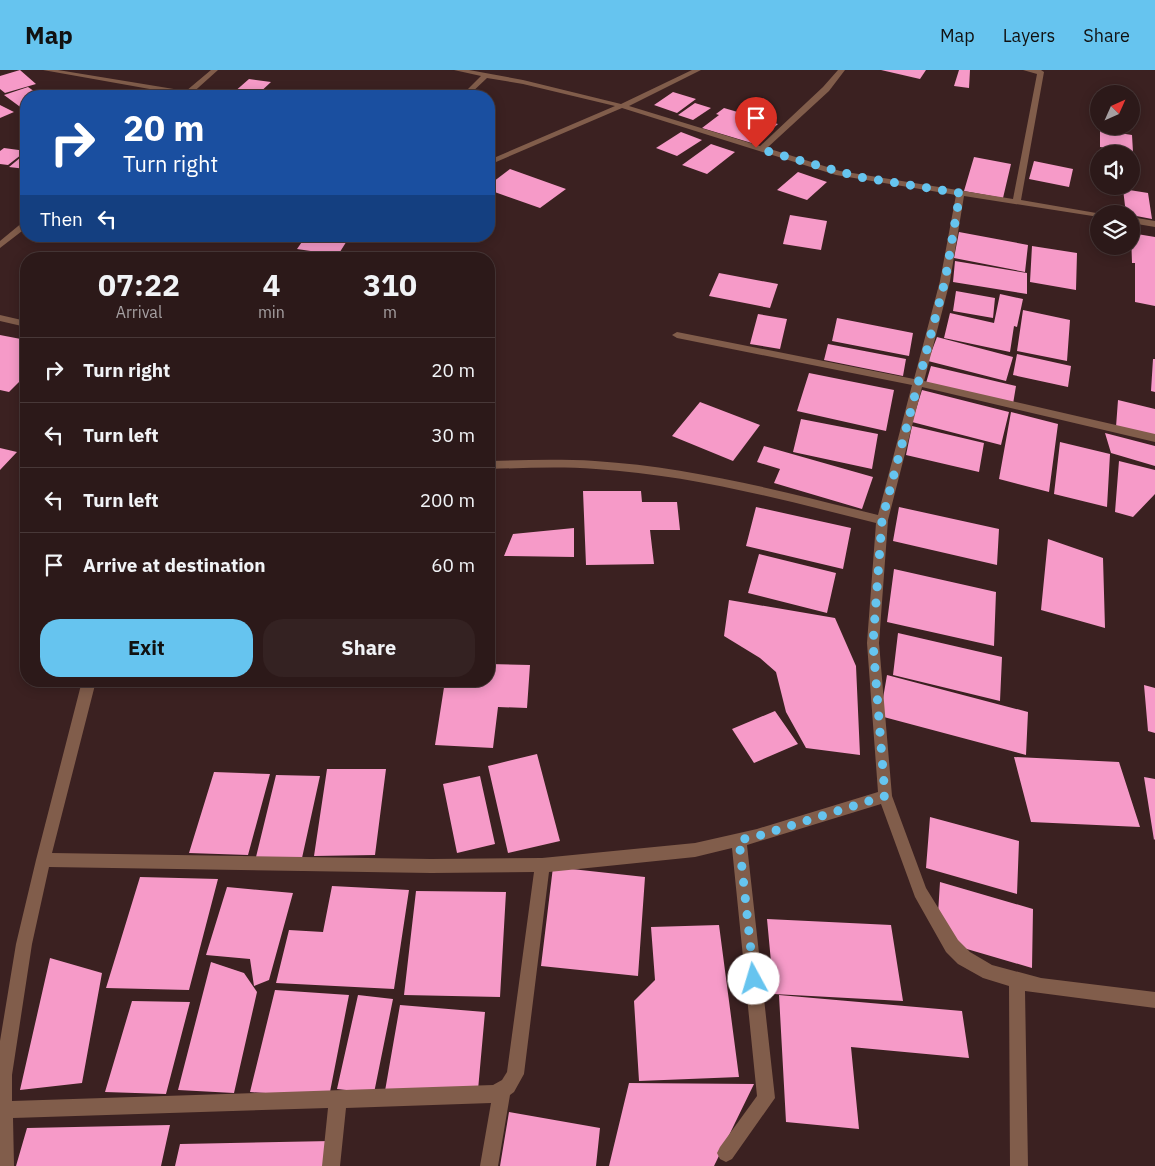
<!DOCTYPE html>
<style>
body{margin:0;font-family:"IBM Plex Sans",sans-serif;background:#342222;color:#f1f3f6;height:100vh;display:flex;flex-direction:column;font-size:19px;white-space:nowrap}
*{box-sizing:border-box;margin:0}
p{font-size:16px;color:#a6a0a2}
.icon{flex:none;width:28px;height:28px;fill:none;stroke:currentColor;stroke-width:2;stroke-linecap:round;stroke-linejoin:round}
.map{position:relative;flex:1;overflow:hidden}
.drawer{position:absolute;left:20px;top:182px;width:475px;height:435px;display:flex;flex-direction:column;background:#2c1919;border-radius:20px;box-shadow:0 2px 12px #0003,0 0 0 1px #483838}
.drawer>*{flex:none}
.top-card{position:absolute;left:20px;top:20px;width:475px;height:152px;border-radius:20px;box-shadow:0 2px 12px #0003,0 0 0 1px #483838;background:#1a4fa0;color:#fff;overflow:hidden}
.needle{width:32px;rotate:45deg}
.buttons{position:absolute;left:1090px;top:15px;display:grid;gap:10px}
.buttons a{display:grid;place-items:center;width:50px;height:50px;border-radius:50%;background:#2c1919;box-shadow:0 2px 12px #0003,0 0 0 1px #483838;font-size:25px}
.pin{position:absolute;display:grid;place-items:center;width:42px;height:42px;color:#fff;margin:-51px -21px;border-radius:50% 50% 50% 0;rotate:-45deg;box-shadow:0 0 5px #0007}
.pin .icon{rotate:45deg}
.me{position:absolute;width:55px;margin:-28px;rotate:354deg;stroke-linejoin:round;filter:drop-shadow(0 0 4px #0008)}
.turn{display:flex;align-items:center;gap:18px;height:105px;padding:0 20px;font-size:22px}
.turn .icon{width:65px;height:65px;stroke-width:2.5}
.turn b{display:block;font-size:35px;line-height:42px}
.then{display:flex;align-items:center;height:48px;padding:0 20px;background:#0003;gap:10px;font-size:19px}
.eta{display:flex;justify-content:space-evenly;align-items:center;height:85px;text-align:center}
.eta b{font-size:30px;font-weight:700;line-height:35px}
.button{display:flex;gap:10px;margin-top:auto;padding:10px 20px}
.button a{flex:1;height:58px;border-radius:20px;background:#66c4ef;color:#111;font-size:20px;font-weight:700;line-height:58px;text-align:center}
.button a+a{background:#342222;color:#f1f3f6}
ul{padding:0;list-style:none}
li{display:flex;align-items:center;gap:15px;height:65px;padding:0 20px;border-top:1px solid #483838}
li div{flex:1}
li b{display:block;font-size:19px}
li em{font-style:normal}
header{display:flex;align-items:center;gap:30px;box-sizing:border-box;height:70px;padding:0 25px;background:#66c4ef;color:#111}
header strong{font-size:24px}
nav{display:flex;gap:28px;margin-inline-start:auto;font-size:18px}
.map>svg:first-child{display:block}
.building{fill:#f69ac8}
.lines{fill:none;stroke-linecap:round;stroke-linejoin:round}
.minor{fill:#815d4b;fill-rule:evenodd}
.route{stroke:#66c4ef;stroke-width:9;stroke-dasharray:0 16.2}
</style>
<header>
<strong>Map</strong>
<nav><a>Map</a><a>Layers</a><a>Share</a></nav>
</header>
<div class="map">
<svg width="1155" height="1096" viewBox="0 0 1155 1096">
<rect width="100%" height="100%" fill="#3b2121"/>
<path class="building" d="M20,0L36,14L5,23L0,19V6Z
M881,0H926L920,9Z
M959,0H970L969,18L954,16Z
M249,9L271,12L256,26L233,23Z
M28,17L41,26H26V38L23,39L4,25Z
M313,22L336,25V26H309Z
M673,22L696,29L677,43L654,35Z
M695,33L711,38L693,50L678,45Z
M0,35L14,42L0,48Z
M724,38L778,54L755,74L702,58L719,45L716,44Z
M1100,60L1132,65L1133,82L1100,77Z
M681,62L702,70L677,86L656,78Z
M711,74L735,82L707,104L682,95Z
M4,78L26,81L8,95L0,94V81Z
M26,83V99L9,97Z
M974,87L1011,94L1003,128L964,121Z
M1034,91L1073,99L1069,117L1029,109Z
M510,99L566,119L540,138L489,120V115Z
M798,102L827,112L807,130L777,120Z
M1123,119L1148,123L1152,149L1126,144Z
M790,145L827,151L821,180L783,174Z
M959,162L1028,175L1025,202L954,188Z
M1131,163L1155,167V236L1135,232V193H1132Z
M306,166H350L338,185L297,179Z
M1032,176L1077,183L1076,220L1030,212Z
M955,191L1027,203V224L953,212Z
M719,203L778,214L770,238L709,226Z
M956,221L995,228L993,248L953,241Z
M1000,224L1023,229L1017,257L1014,256L1010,282L944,268L950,243L994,253Z
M1023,240L1070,250L1067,291L1017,281Z
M758,244L787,249L780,279L750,274Z
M837,248L913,263L909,286L832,271Z
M0,265L26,270V305L9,322L0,320Z
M937,267L1013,287L1006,311L928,291Z
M828,274L906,289L903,306L824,290Z
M1017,284L1071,296L1068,317L1013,305Z
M1153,289H1155V322L1151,321Z
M931,296L1016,316L1013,334L926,313Z
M809,303L894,320L886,361L797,341Z
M922,320L1009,342L1001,375L912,352Z
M1118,330L1155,339V366L1116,357Z
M700,332L760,355L733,391L672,366Z
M1011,342L1058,354L1049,422L999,409Z
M801,349L878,364L872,399L793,382Z
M912,356L984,373L979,402L906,385Z
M1105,363L1155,376V396L1111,383Z
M1060,372L1110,384L1107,437L1054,424Z
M764,376L873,407L862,439L774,413L780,399L757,392Z
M0,378L17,382L0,400Z
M1119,391L1155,400V424L1133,447L1115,442Z
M583,421H641L642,432H677L680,460H650L654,494L586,495Z
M756,437L851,458L843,499L746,476Z
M899,437L999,459L997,495L893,471Z
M574,458V487L504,486L513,464Z
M1048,469L1103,488L1105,558L1041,540Z
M759,484L836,503L827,543L748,523Z
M894,499L996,522L994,576L887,552Z
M729,530L835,548L856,596L860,685L806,678L786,642L776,602L760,588L724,566Z
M898,563L1002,587L1000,631L893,605Z
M489,594L530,595L527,638L498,637L493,678L435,675L445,611H489Z
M887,605L1028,642L1026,685L880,646Z
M1144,615L1155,618V663L1148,661Z
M775,641L798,674L754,693L732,659Z
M537,684L560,771L508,783L488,696Z
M1014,687L1119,692L1140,757L1031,752Z
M327,699H386L375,785L314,786Z
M214,702L270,704L248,785L189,783Z
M276,705L320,706L302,788L256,787Z
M480,706L495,774L457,783L443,714Z
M1144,707L1155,709V769L1154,770Z
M930,747L1019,771L1017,824L926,798Z
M553,797L645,807L638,906L541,896Z
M140,807L218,809L189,920L106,918Z
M940,812L1033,839L1032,898L960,877L938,844Z
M332,816L409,820L394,919L276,913L289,860L323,862Z
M227,817L293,823L269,910L254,916L250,889L206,885Z
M416,821L506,822L500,927L404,925Z
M767,849L891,855L903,931L774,924Z
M719,855L739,1007L639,1011L634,931L655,910L651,857Z
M50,888L102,903L82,1013L20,1020Z
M211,892L244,903L257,922L234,1023L178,1020Z
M275,920L349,925L329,1027L250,1022Z
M358,925L393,929L374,1023L337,1019Z
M779,925L962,941L969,988L851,977L859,1059L786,1052Z
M132,931L190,932L166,1024L105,1022Z
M400,935L485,942L478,1020L385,1021Z
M629,1013L754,1014L714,1096H609Z
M509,1042L600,1058L596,1096H500Z
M170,1055L161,1096H16L27,1058Z
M331,1071L328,1096H175L180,1074Z"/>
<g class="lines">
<path class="minor" d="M43,0H58L186,21L211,0H218L189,26Z
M454,0H469L523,10L621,34L692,0H701L629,36L760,76L823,17L838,0H845L829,21L767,78L840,101L1013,129L1037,4L1023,0H1041L1044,2L1021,130L1102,144H1099V147L964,126L950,211L924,311L1155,364V372L922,317L888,450L879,573L892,726L926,818L958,870L970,882L992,895L1041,908L1155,922V938L1025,921L1028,1096H1010L1009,916L983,908L958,894L946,882L915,827L881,734L747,775L775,1028L732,1089L726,1092L720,1089L717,1083L720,1077L757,1026L732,778L695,787L549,802L524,1004L514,1022L510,1025L498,1096H480L491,1033L346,1038L340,1096H322L328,1038L13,1048L14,1096H0V971L16,874L36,790L82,611H96L52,783L431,789L542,788L695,773L757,759L878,722L867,573L876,453C784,430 691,405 596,399C560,396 525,398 489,399V391C524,390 560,389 595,391C691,397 785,422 878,445L912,315L677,268L672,265L677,262L914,309L940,211L956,125L836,105L622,38L489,95V90L615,36L523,14L487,8L468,26H461L481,6ZM49,797L431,803L534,802L507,1002L502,1010L493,1015L12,1031V1005L32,874Z
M1131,147L1155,151V157L1131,153Z
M23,152H26V158L0,178V171Z
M0,245L26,251V257L0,251Z"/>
</g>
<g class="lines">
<path class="route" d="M754,909L739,770L758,766L885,726L873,573L882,450L945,211L960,123L859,107L756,78"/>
</g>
</svg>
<div class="buttons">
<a><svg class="needle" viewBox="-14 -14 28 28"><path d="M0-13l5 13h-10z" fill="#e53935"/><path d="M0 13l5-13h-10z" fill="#a6a0a2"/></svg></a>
<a><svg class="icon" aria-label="sound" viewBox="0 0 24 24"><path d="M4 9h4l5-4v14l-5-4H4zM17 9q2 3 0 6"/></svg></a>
<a><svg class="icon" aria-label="layers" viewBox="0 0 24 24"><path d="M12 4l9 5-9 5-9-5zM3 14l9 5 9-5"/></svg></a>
</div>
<div class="pin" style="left:756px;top:78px;background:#d93025"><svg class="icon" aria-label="arrive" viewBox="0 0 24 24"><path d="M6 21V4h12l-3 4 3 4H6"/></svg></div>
<svg class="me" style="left:754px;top:909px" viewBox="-20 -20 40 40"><circle r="19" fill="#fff"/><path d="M0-13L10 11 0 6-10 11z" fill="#66c4ef"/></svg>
<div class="top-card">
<div class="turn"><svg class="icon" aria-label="right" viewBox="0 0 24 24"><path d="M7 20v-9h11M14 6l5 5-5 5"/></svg><div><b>20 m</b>Turn right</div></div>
<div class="then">Then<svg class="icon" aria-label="left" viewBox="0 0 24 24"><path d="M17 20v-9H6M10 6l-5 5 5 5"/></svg></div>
</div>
<section class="drawer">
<div class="eta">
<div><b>07:22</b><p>Arrival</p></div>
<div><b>4</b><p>min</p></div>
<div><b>310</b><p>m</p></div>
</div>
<ul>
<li><svg class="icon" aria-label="right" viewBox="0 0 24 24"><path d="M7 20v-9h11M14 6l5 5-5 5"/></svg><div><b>Turn right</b></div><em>20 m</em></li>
<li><svg class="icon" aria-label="left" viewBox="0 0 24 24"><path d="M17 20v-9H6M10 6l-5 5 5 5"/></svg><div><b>Turn left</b></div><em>30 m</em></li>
<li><svg class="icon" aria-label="left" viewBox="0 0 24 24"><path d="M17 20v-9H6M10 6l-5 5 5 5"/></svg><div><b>Turn left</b></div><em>200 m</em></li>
<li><svg class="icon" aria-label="arrive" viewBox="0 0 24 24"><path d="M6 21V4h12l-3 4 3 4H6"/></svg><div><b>Arrive at destination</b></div><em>60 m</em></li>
</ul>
<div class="button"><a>Exit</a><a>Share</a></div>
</section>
</div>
